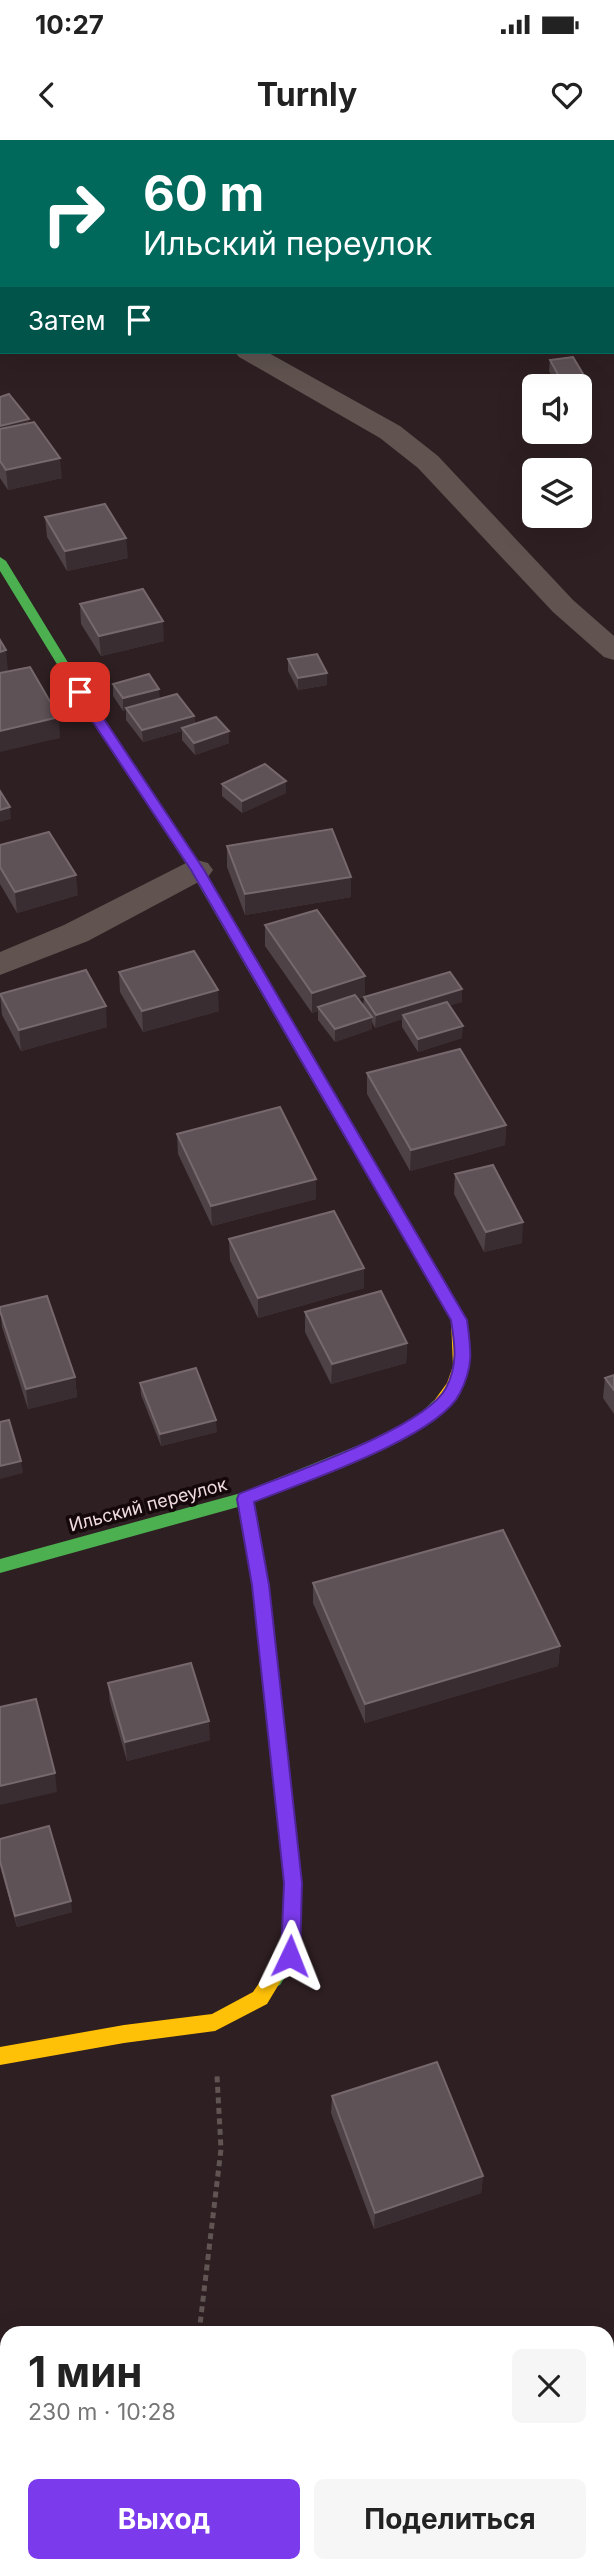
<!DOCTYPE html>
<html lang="ru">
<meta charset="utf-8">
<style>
body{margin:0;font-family:Inter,sans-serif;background:#f6f6f6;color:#222;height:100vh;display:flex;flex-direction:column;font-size:26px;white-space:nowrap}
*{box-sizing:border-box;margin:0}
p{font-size:23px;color:#767676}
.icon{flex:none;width:38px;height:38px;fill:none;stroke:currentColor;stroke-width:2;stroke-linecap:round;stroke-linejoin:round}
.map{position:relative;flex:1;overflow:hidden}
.side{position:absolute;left:0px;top:2186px;width:614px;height:247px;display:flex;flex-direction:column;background:#fff;border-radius:21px 21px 0 0;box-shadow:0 7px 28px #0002}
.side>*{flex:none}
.guide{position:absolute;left:0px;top:0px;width:614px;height:214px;box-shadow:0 7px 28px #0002;background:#00695c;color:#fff;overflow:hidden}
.tools{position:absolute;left:522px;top:234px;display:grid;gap:14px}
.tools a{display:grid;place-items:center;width:70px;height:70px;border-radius:10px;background:#fff;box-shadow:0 7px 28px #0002;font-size:35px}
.pin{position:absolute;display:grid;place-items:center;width:60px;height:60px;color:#fff;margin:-30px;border-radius:14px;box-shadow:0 4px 10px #0006}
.me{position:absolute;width:77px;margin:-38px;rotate:2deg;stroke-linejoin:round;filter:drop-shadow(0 0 5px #0008)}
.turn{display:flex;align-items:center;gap:24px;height:147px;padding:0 28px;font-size:32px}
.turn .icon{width:91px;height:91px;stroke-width:2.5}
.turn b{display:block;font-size:49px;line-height:60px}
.then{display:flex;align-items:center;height:66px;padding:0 28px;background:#0003;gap:14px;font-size:26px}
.round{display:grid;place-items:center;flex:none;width:74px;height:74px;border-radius:10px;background:#f6f6f6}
.summary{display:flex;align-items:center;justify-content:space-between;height:119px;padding:0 28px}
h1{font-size:42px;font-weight:700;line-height:52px}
.action{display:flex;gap:14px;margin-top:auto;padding:14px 28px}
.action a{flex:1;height:80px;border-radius:10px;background:#7c3aed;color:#fff;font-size:28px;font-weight:700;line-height:80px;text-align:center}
.action a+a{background:#f6f6f6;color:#222}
.status{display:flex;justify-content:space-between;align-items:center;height:49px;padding:0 35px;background:#fff;direction:ltr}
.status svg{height:19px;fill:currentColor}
header{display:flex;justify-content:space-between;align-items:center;height:91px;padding:0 28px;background:#fff;font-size:32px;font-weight:700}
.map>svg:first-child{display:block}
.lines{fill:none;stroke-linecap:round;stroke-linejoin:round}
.path{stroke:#605553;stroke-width:5;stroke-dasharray:6 4.5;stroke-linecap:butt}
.street{fill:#605350;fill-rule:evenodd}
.fast{fill:#4caf50;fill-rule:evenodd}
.slow{fill:#ffc107;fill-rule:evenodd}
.wall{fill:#4e4246}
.shaded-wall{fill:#3a2d31}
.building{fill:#5f5257;stroke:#76686c;stroke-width:2}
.route{fill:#7c3aed;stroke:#51269a;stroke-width:2}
.labels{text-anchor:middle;stroke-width:7;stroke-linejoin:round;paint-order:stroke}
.street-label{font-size:18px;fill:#efdbde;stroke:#14080a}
</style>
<div class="status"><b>10:27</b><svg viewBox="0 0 49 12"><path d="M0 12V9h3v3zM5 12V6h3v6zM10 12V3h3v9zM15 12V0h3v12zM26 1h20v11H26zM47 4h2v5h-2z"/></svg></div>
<header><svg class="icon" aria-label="back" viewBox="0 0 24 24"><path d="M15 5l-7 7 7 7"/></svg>Turnly<svg class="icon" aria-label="heart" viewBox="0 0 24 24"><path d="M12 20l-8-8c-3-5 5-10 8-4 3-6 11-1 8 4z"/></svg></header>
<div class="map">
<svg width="614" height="2432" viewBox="0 0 614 2432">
<rect width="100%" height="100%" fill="#2e1f22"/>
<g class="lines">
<path class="path" d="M199,2193L221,2009L217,1936
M155,2432L157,2426"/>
<path class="street" d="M3,0H27L28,2H4Z
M254,0H278L279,2H255Z
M398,0H431L397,2Z
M590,0H614V3L612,5V2Z
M612,53H614V67H612Z
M614,175V191L612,192V176Z
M235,212H267L400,286L438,316L573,460L614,496V520L604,517L553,472L418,328L380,298L239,217Z
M197,720L208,723L213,730L208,737L88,801L0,835V812L64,785L186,723Z"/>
<path class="fast" d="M0,417L6,421L86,552L204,730L341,966L339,970H329L190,730L74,552L0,431Z
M439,1259L445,1261L447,1265C426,1302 297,1345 254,1362L268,1445L302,1743L299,1816L280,1845L273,1848L266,1845L264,1839L281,1814L284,1743L252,1445L238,1367L0,1433V1419L241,1353L369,1301L418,1276L433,1261Z"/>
<path class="slow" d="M334,961L339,962L467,1180C472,1216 469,1242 445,1269H433L431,1265L447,1243L453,1226L451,1180L327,966Z
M273,1830L280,1833L282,1839L267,1864L215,1891L124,1903L0,1925V1907L124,1885L212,1874L253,1852L266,1833Z"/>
</g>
<path class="wall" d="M612,109H614V141L612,139Z
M573,217L589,244L588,256L579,257V247H558L549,231L550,220Z
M0,257L29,283L62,338L8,350L0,338Z
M45,377L128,418L67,431L47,397Z
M80,464L164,501L101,516L81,484Z
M288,519L327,533V545L298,550L288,531Z
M113,544L160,558L194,576L195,584L229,603L195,615L182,600V591L143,602L126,580V570L123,571L113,556Z
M222,644L286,653L242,673L222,656Z
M0,705L78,755L17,773L0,744Z
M227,706L351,757L245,775L227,727Z
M265,785L365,836V857L358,859L363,866L364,857L462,849V862L449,865L462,898L418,912L402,887V879L375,888L372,882V889L335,902L318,880V871L312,873L265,806Z
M119,832L219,871L143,892L120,852Z
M0,854L107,887L21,911L2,875Z
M367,933L506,985L505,1005L410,1031L367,954Z
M177,994L316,1039V1059L212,1086L178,1014Z
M455,1034L522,1103L484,1112L454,1054Z
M229,1099L364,1148L258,1178L230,1120Z
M0,1167L75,1237L77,1257L28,1269L2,1187Z
M305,1172L407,1203L406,1223L331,1244L305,1192Z
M614,1235V1274L603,1258L605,1238Z
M140,1243L217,1292L161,1306L141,1255Z
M313,1443L560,1506L558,1526L365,1583L313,1463Z
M108,1543L210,1600L127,1621L110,1562Z
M0,1699L72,1772L17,1787L0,1726Z
M332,1956L483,2036L481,2053L374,2089L331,1973Z"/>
<path class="shaded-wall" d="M589,244L588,256L579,257V247H569Z
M29,279L30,291L0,298V286Z
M60,318L62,338L8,350L6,330Z
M126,398L128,418L67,431L65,411Z
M163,481L164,501L101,516L99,496Z
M6,510L8,531L0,533V512Z
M327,533V545L298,550V538Z
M159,549L160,561L123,571V558Z
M194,576L195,588H182V591L143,602L142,590Z
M59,577L60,598L0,612V591Z
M229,591V603L195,615L194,603Z
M286,641V653L242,673V661Z
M10,667L11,679L0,682V670Z
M76,735L78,755L17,773L15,752Z
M351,737V757L245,775V754Z
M365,836V857L320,871L318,867V871L312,873V853Z
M462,849V862L405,879L403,875L402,879L375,888L376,875Z
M218,850L219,871L143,892L142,871Z
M106,866L107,887L21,911L19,890Z
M372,877V889L335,902V889Z
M463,886L462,898L418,912V899Z
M506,985L505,1005L410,1031L411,1010Z
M316,1039V1059L212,1086L211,1066Z
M523,1082L522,1103L484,1112L486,1092Z
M364,1128V1148L258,1178V1158Z
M407,1203L406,1223L331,1244L332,1224Z
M75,1237L77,1257L28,1269L26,1249Z
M216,1280L217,1292L161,1306L160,1294Z
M21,1321L23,1333L0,1339V1326Z
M560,1506L558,1526L365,1583V1564Z
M209,1581L210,1600L127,1621L125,1602Z
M55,1633L57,1652L0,1665V1646Z
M71,1761L72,1772L17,1787L15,1776Z
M483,2036L481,2053L374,2089L375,2073Z"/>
<path class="building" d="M178,0H233L234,2H179Z
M573,217L589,244L565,247L550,220Z
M9,254L29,279L0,286V257Z
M34,282L60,318L6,330L0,321V289Z
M105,364L126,398L65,411L45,377Z
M143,449L163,481L99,496L80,464Z
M0,500L6,510L0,512Z
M317,514L327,533L298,538L288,519Z
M30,527L59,577L0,591V533Z
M149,534L159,549L123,558L113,544Z
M177,554L194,576L142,590L126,568Z
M216,577L229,591L194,603L182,588Z
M265,624L286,641L242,661L222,644Z
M0,651L10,667L0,670Z
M332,689L351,737L245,754L227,706Z
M49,692L76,735L15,752L0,727V705Z
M317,770L365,836L312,853L265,785Z
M194,811L218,850L142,871L119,832Z
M86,830L106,866L19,890L0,854Z
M450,832L462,849L376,875L364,857Z
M355,855L372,877L335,889L318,867Z
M447,862L463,886L418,899L403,875Z
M460,909L506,985L411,1010L367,933Z
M280,967L316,1039L211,1066L177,994Z
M493,1025L523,1082L486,1092L455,1034Z
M334,1071L364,1128L258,1158L229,1099Z
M381,1151L407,1203L332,1224L305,1172Z
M47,1156L75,1237L26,1249L0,1171V1167Z
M196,1228L216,1280L160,1294L140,1243Z
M614,1235V1250L605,1238Z
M9,1280L21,1321L0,1326V1282Z
M503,1390L560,1506L365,1564L313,1443Z
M191,1523L209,1581L125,1602L108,1543Z
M36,1559L55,1633L0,1646V1567Z
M49,1686L71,1761L15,1776L0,1721V1699Z
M437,1922L483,2036L375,2073L332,1956Z"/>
<path class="route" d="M80,548L86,552L204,730L467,1180C471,1210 474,1225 460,1253C439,1297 301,1343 254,1362L269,1445L302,1743L300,1816L297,1822L290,1824L284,1822L281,1816L284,1743L252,1445L237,1359L239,1354C285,1335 424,1289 446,1248C458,1225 455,1205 451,1180L191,730L73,552Z"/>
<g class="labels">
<g class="street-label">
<text transform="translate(148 1365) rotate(-15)" y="6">Ильский переулок</text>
</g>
</g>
</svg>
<div class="tools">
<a><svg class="icon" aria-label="sound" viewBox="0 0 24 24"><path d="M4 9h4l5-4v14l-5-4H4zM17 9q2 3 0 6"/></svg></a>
<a><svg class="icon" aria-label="layers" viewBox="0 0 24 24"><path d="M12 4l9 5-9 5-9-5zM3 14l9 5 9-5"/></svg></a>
</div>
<div class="pin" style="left:80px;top:552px;background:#d93025"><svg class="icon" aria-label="arrive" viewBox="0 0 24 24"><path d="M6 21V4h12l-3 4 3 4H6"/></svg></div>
<svg class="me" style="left:290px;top:1816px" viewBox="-20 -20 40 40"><path d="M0-17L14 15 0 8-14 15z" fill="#7c3aed" stroke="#fff" stroke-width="4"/></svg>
<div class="guide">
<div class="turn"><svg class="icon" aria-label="right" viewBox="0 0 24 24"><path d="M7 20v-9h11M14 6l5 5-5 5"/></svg><div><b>60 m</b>Ильский переулок</div></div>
<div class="then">Затем<svg class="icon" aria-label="arrive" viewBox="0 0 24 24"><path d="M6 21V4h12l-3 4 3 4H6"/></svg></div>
</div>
<section class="side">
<div class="summary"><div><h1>1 мин</h1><p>230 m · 10:28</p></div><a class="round"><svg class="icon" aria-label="close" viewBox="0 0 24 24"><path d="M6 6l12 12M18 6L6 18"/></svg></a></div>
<div class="action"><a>Выход</a><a>Поделиться</a></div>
</section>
</div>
